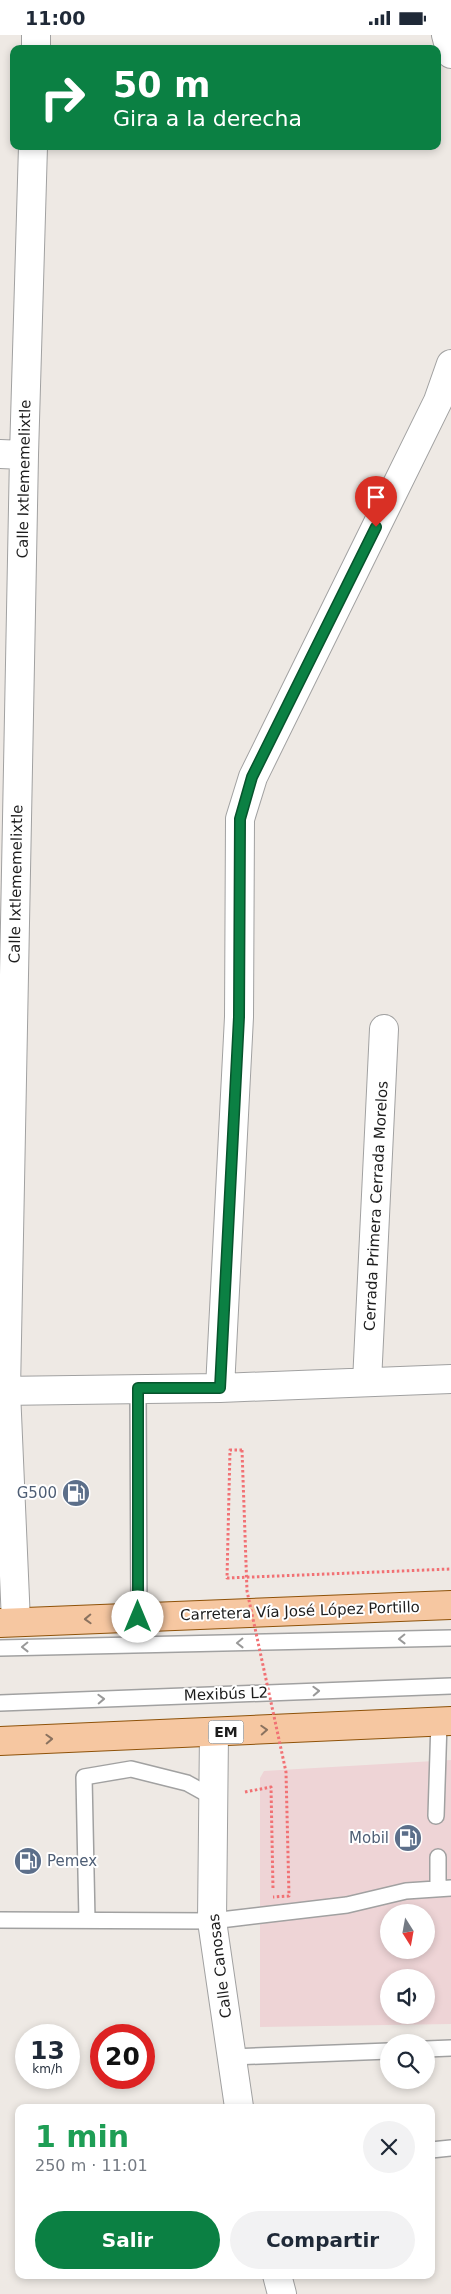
<!DOCTYPE html>
<html lang="es">
<meta charset="utf-8">
<style>
body{margin:0;font-family:"DejaVu Sans",sans-serif;background:#f2f2f3;color:#1f2937;height:100vh;display:flex;flex-direction:column;font-size:19px;white-space:nowrap}
*{box-sizing:border-box;margin:0}
p{font-size:16px;color:#747a83}
.icon{flex:none;width:28px;height:28px;fill:none;stroke:currentColor;stroke-width:2;stroke-linecap:round;stroke-linejoin:round}
.map{position:relative;flex:1;overflow:hidden}
.details{position:absolute;left:15px;top:2069px;width:420px;height:175px;display:flex;flex-direction:column;background:#fff;border-radius:10px;box-shadow:0 2px 8px #0003}
.details>*{flex:none}
.hud{position:absolute;left:10px;top:10px;width:431px;height:105px;border-radius:10px;box-shadow:0 2px 8px #0003;background:#0b8043;color:#fff;overflow:hidden}
.needle{width:32px;rotate:169deg}
.buttons{position:absolute;left:380px;top:1869px;display:grid;gap:10px}
.buttons a{display:grid;place-items:center;width:55px;height:55px;border-radius:50%;background:#fff;box-shadow:0 2px 8px #0003;font-size:25px}
.speed{position:absolute;left:15px;top:1989px;display:flex;gap:10px;font-size:25px;font-weight:700;text-align:center}
.speed>*{display:grid;place-content:center;width:65px;height:65px;border-radius:50%;background:#fff;box-shadow:0 2px 8px #0003;line-height:1}
.speed small{font-size:12px;font-weight:400}
.speed .limit{border:8px solid #d22;background:#fff;color:#111}
.pin{position:absolute;display:grid;place-items:center;width:42px;height:42px;color:#fff;margin:-51px -21px;border-radius:50% 50% 50% 0;rotate:-45deg;box-shadow:0 0 5px #0007}
.pin .icon{rotate:45deg}
.me{position:absolute;width:55px;margin:-28px;rotate:0deg;stroke-linejoin:round;filter:drop-shadow(0 0 4px #0008)}
.turn{display:flex;align-items:center;gap:18px;height:105px;padding:0 20px;font-size:22px}
.turn .icon{width:65px;height:65px;stroke-width:2.5}
.turn b{display:block;font-size:35px;line-height:42px}
.round{display:grid;place-items:center;flex:none;width:52px;height:52px;border-radius:26px;background:#f2f2f3}
.headline{display:flex;align-items:center;justify-content:space-between;height:85px;padding:0 20px}
h1{font-size:30px;font-weight:700;line-height:38px;color:#1e9e55}
.button{display:flex;gap:10px;margin-top:auto;padding:10px 20px}
.button a{flex:1;height:58px;border-radius:30px;background:#0b8043;color:#fff;font-size:20px;font-weight:700;line-height:58px;text-align:center}
.button a+a{background:#f2f2f3;color:#1f2937}
.status{display:flex;justify-content:space-between;align-items:center;height:35px;padding:0 25px;background:#fff;direction:ltr}
.status svg{height:14px;fill:currentColor}
.map>svg:first-child{display:block}
.commercial{fill:#eed4d6;fill-rule:evenodd}
.lines{fill:none;stroke-linecap:round;stroke-linejoin:round}
.service-casing{stroke:#a1a1a1;stroke-width:18}
.minor-casing{stroke:#a1a1a1;stroke-width:30}
.tertiary-casing{stroke:#a1a1a1;stroke-width:30}
.primary-casing{stroke:#8e5209;stroke-width:30}
.path{stroke:#f17174;stroke-width:3;stroke-dasharray:2.5 2.5;stroke-linecap:butt}
.service{stroke:#fff;stroke-width:15}
.minor{stroke:#fff;stroke-width:28}
.tertiary{stroke:#fff;stroke-width:28}
.primary{stroke:#f6c7a1;stroke-width:28}
.path-bridge{stroke:#f17174;stroke-width:3;stroke-dasharray:2.5 2.5;stroke-linecap:butt}
.oneway{stroke:#8a725f}
.oneway2{stroke:#999}
.route-casing{stroke:#07532c;stroke-width:12}
.route{stroke:#0b8043;stroke-width:9}
.labels{text-anchor:middle;stroke-width:4;stroke-linejoin:round;paint-order:stroke}
.shield{fill:#fff;stroke:#616161;stroke-width:1}
.shield-label{font-size:14px;font-weight:bold;fill:#1d1d1d}
.street-label{font-size:15px;fill:#1d1d1d;stroke:#fff}
.service-label{font-size:15px;fill:#4e5e75;stroke:#fff;text-anchor:end}
</style>
<div class="status"><b>11:00</b><svg viewBox="0 0 49 12"><path d="M0 12V9h3v3zM5 12V6h3v6zM10 12V3h3v9zM15 12V0h3v12zM26 1h20v11H26zM47 4h2v5h-2z"/></svg></div>
<div class="map">
<svg width="451" height="2259" viewBox="0 0 451 2259">
<rect width="100%" height="100%" fill="#eee9e4"/>
<path class="commercial" d="M451,1725V1989L260,1992V1743L264,1736ZM389,1878H426V1915H389ZM389,1942H426V1980H389Z"/>
<g class="lines">
<defs>
<path id="service" d="M138,1353L139,1582
M0,1613L451,1603
M0,1668L451,1651
M436,1781L439,1687
M438,1822V1854
M0,1885L212,1886L347,1870L406,1856L451,1853
M87,1885L84,1742L131,1734L187,1748L214,1763
M426,2014L451,2013
M231,2022L389,2016
M431,2115L451,2113"/>
<path id="minor" d="M446,0L451,19
M36,14V0
M0,419L24,420
M367,1347L384,994
M220,1353L239,982L240,784L253,742L438,366L451,329
M0,1356L220,1353L451,1344
M16,1587L6,1356L24,420L33,111"/>
<path id="tertiary" d="M214,1698L212,1886L239,2072
M277,2240L282,2259"/>
<path id="primary" d="M0,1588L451,1570
M0,1706L451,1686"/>
</defs>
<use href="#service" class="service-casing"/>
<use href="#minor" class="minor-casing"/>
<use href="#tertiary" class="tertiary-casing"/>
<use href="#primary" class="primary-casing"/>
<path class="path" d="M242,1415H230L227,1543L451,1534
M245,1757L271,1752L273,1854"/>
<use href="#service" class="service"/>
<use href="#minor" class="minor"/>
<use href="#tertiary" class="tertiary"/>
<use href="#primary" class="primary"/>
<path class="path-bridge" d="M242,1415L247,1556L286,1737L289,1861L273,1862"/>
</g>
<defs><path id="oneway-chevron" d="M-2-3.5L2.5 0L-2 3.5" fill="none" stroke-width="1.6" stroke-linecap="round" stroke-linejoin="round" transform="scale(1.25)"/></defs>
<g class="oneway">
<use href="#oneway-chevron" transform="translate(88 1584) rotate(178)"/>
<use href="#oneway-chevron" transform="translate(264 1695) rotate(-3)"/>
<use href="#oneway-chevron" transform="translate(49 1704) rotate(-2)"/>
</g>
<g class="oneway2">
<use href="#oneway-chevron" transform="translate(402 1604) rotate(179)"/>
<use href="#oneway-chevron" transform="translate(240 1608) rotate(179)"/>
<use href="#oneway-chevron" transform="translate(25 1612) rotate(179)"/>
<use href="#oneway-chevron" transform="translate(316 1656) rotate(-2)"/>
<use href="#oneway-chevron" transform="translate(101 1664) rotate(-2)"/>
</g>
<g class="lines">
<defs>
<path id="route" d="M138,1582V1353H220L239,982L240,784L252,742L376,492"/>
</defs>
<use href="#route" class="route-casing"/>
<use href="#route" class="route"/>
</g>
<defs>
<symbol id="fuel-disc" viewBox="-11 -11 22 22"><circle r="9.5" fill="#5c6f8a" stroke="#fff"/><path d="M-5.5-6h7V0h2V4h1.3V-2.5L3-4.5l.8-.8L6-3V5H2.5V1h-1V6h-7ZM-4.2-4.7v3.2H.2V-4.7Z" fill="#fff"/></symbol>
</defs>
<g fill-rule="evenodd">
<use href="#fuel-disc" x="60" y="1442" width="32" height="32"/>
<use href="#fuel-disc" x="392" y="1787" width="32" height="32"/>
<use href="#fuel-disc" x="12" y="1810" width="32" height="32"/>
</g>
<g class="labels">
<rect class="shield" x="208.5" y="1685.5" width="35" height="23" rx="4"/>
<g class="shield-label">
<text x="226" y="1702">EM</text>
</g>
<g class="street-label">
<text transform="translate(24 444) rotate(-89)" y="5">Calle Ixtlememelixtle</text>
<text transform="translate(16 849) rotate(-89)" y="5">Calle Ixtlememelixtle</text>
<text transform="translate(376 1171) rotate(-87)" y="5">Cerrada Primera Cerrada Morelos</text>
<text transform="translate(300 1576) rotate(-2)" y="5">Carretera Vía José López Portillo</text>
<text transform="translate(226 1659) rotate(-2)" y="5">Mexibús L2</text>
<text transform="translate(220 1931) rotate(-97)" y="5">Calle Canosas</text>
</g>
<g class="service-label">
<text x="57" y="1463">G500</text>
<text x="389" y="1808">Mobil</text>
<text x="47" y="1831" text-anchor="start">Pemex</text>
</g>
</g>
</svg>
<div class="buttons">
<a><svg class="needle" viewBox="-14 -14 28 28"><path d="M0-13l5 13h-10z" fill="#e53935"/><path d="M0 13l5-13h-10z" fill="#747a83"/></svg></a>
<a><svg class="icon" aria-label="sound" viewBox="0 0 24 24"><path d="M4 9h4l5-4v14l-5-4H4zM17 9q2 3 0 6"/></svg></a>
<a><svg class="icon" aria-label="search" viewBox="0 0 24 24"><circle cx="10" cy="10" r="6"/><path d="M15 15l6 6"/></svg></a>
</div>
<div class="speed"><div>13<small>km/h</small></div><div class="limit">20</div></div>
<div class="pin" style="left:376px;top:492px;background:#d93025"><svg class="icon" aria-label="arrive" viewBox="0 0 24 24"><path d="M6 21V4h12l-3 4 3 4H6"/></svg></div>
<svg class="me" style="left:138px;top:1582px" viewBox="-20 -20 40 40"><circle r="19" fill="#fff"/><path d="M0-13L10 11 0 6-10 11z" fill="#0b8043"/></svg>
<div class="hud">
<div class="turn"><svg class="icon" aria-label="right" viewBox="0 0 24 24"><path d="M7 20v-9h11M14 6l5 5-5 5"/></svg><div><b>50 m</b>Gira a la derecha</div></div>
</div>
<section class="details">
<div class="headline"><div><h1>1 min</h1><p>250 m · 11:01</p></div><a class="round"><svg class="icon" aria-label="close" viewBox="0 0 24 24"><path d="M6 6l12 12M18 6L6 18"/></svg></a></div>
<div class="button"><a>Salir</a><a>Compartir</a></div>
</section>
</div>
